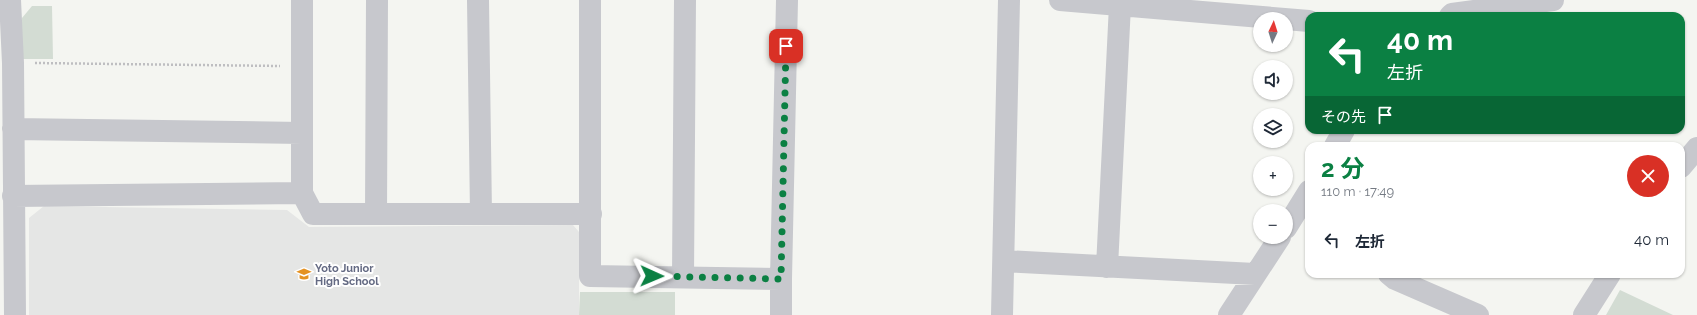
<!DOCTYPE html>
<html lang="ja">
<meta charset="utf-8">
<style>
body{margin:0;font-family:Raleway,"Noto Sans JP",sans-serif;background:#f6f6f7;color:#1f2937;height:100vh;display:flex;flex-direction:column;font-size:15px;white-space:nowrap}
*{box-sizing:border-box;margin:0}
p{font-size:13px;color:#747a83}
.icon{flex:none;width:22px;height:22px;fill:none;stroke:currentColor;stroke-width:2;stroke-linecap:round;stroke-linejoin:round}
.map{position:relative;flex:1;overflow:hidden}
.side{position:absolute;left:1305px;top:142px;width:380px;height:136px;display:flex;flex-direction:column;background:#fff;border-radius:12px;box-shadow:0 1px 3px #0004}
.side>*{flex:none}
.hud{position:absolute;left:1305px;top:12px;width:380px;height:122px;border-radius:12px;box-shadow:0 1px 3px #0004;background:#0b8043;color:#fff;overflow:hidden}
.needle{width:26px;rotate:4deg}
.fabs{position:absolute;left:1253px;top:12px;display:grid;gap:8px}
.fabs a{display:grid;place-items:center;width:40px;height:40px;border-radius:50%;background:#fff;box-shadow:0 1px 3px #0004;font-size:20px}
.pin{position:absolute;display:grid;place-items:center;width:34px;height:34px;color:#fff;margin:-17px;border-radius:8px;box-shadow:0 2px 6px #0006}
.me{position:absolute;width:44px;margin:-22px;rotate:91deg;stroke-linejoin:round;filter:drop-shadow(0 0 3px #0008)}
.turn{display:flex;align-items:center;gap:14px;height:84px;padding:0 16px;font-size:18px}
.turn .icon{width:52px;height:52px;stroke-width:2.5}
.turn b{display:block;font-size:28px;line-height:34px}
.then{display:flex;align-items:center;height:38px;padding:0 16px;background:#0003;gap:8px;font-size:15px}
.round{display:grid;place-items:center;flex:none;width:42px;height:42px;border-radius:21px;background:#f6f6f7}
.summary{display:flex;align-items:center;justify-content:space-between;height:68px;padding:0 16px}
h1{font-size:24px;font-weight:700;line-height:30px;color:#0b8043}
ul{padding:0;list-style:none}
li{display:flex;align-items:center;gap:12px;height:60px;padding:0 16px}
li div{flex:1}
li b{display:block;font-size:15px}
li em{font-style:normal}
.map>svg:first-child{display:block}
.built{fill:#e5e6e5}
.green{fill:#d3dcd3}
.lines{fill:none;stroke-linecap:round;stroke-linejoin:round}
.path{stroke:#bebec1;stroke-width:2.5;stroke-dasharray:2 2;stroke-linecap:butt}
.minor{stroke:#c7c8cd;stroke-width:22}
.route{stroke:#0b8043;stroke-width:7;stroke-dasharray:0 12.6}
.labels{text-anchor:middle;stroke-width:4;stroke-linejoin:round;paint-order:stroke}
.poi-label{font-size:11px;font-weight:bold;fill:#646a83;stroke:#fff;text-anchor:start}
</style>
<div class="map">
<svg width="1697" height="315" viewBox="0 0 1697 315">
<rect width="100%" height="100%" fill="#f4f5f1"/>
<path class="built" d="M44,206L287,210L309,227L573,225L579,232V315H29V218Z"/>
<path class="green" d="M32,6H52L53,59H21L22,18Z
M1620,290L1673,315H1606Z
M580,292H675V315H579Z"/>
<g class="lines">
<path class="path" d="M35,63L280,66"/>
<path class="minor" d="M10,0L13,63L15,315
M478,0L481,214
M590,0V276L781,279
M1060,0L1309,21
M1450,16L1452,14L1553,0
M13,129L302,133
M1335,146L1344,130
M1681,167L1697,148
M302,193L313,214H591
M13,196L302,193V0
M376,214L377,0
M1286,228L1309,191
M1004,261L1255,274
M1107,267L1120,5
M1389,274L1395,279L1478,315
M683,277L685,0
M781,315V279L787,0
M1002,315L1009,0
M1229,315L1280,237
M1584,315L1610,274"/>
</g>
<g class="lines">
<path class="route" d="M652,276L781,279L786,46"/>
</g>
<defs>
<symbol id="school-bare" viewBox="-9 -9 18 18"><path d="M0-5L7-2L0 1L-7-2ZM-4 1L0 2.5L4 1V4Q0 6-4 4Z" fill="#e49222" stroke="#fff" stroke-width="2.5" paint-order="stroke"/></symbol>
</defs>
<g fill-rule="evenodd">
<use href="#school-bare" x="294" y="264" width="20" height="20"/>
</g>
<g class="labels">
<g class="poi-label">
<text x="315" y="272">Yoto Junior<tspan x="315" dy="13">High School</tspan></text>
</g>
</g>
</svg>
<div class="fabs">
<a><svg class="needle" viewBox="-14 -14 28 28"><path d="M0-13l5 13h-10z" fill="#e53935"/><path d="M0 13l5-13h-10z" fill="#747a83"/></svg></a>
<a><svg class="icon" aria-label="sound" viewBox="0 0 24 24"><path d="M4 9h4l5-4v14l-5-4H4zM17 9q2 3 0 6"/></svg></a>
<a><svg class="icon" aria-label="layers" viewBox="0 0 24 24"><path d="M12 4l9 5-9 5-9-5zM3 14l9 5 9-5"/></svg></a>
<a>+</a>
<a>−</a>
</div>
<div class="pin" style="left:786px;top:46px;background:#d93025"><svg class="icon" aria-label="arrive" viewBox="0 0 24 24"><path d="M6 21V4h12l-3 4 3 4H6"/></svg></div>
<svg class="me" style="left:652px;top:276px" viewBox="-20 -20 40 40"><path d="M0-17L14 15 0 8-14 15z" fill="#0b8043" stroke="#fff" stroke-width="4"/></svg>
<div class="hud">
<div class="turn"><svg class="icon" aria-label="left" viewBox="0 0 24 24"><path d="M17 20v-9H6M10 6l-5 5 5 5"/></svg><div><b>40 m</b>左折</div></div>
<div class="then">その先<svg class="icon" aria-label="arrive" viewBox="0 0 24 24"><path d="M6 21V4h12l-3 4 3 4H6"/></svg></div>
</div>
<section class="side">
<div class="summary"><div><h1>2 分</h1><p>110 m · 17:49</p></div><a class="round" style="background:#d93025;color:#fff"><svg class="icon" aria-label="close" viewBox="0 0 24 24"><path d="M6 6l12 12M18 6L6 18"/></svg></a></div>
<ul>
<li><svg class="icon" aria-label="left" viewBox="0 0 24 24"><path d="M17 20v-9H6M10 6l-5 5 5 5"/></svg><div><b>左折</b></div><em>40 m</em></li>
</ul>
</section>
</div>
